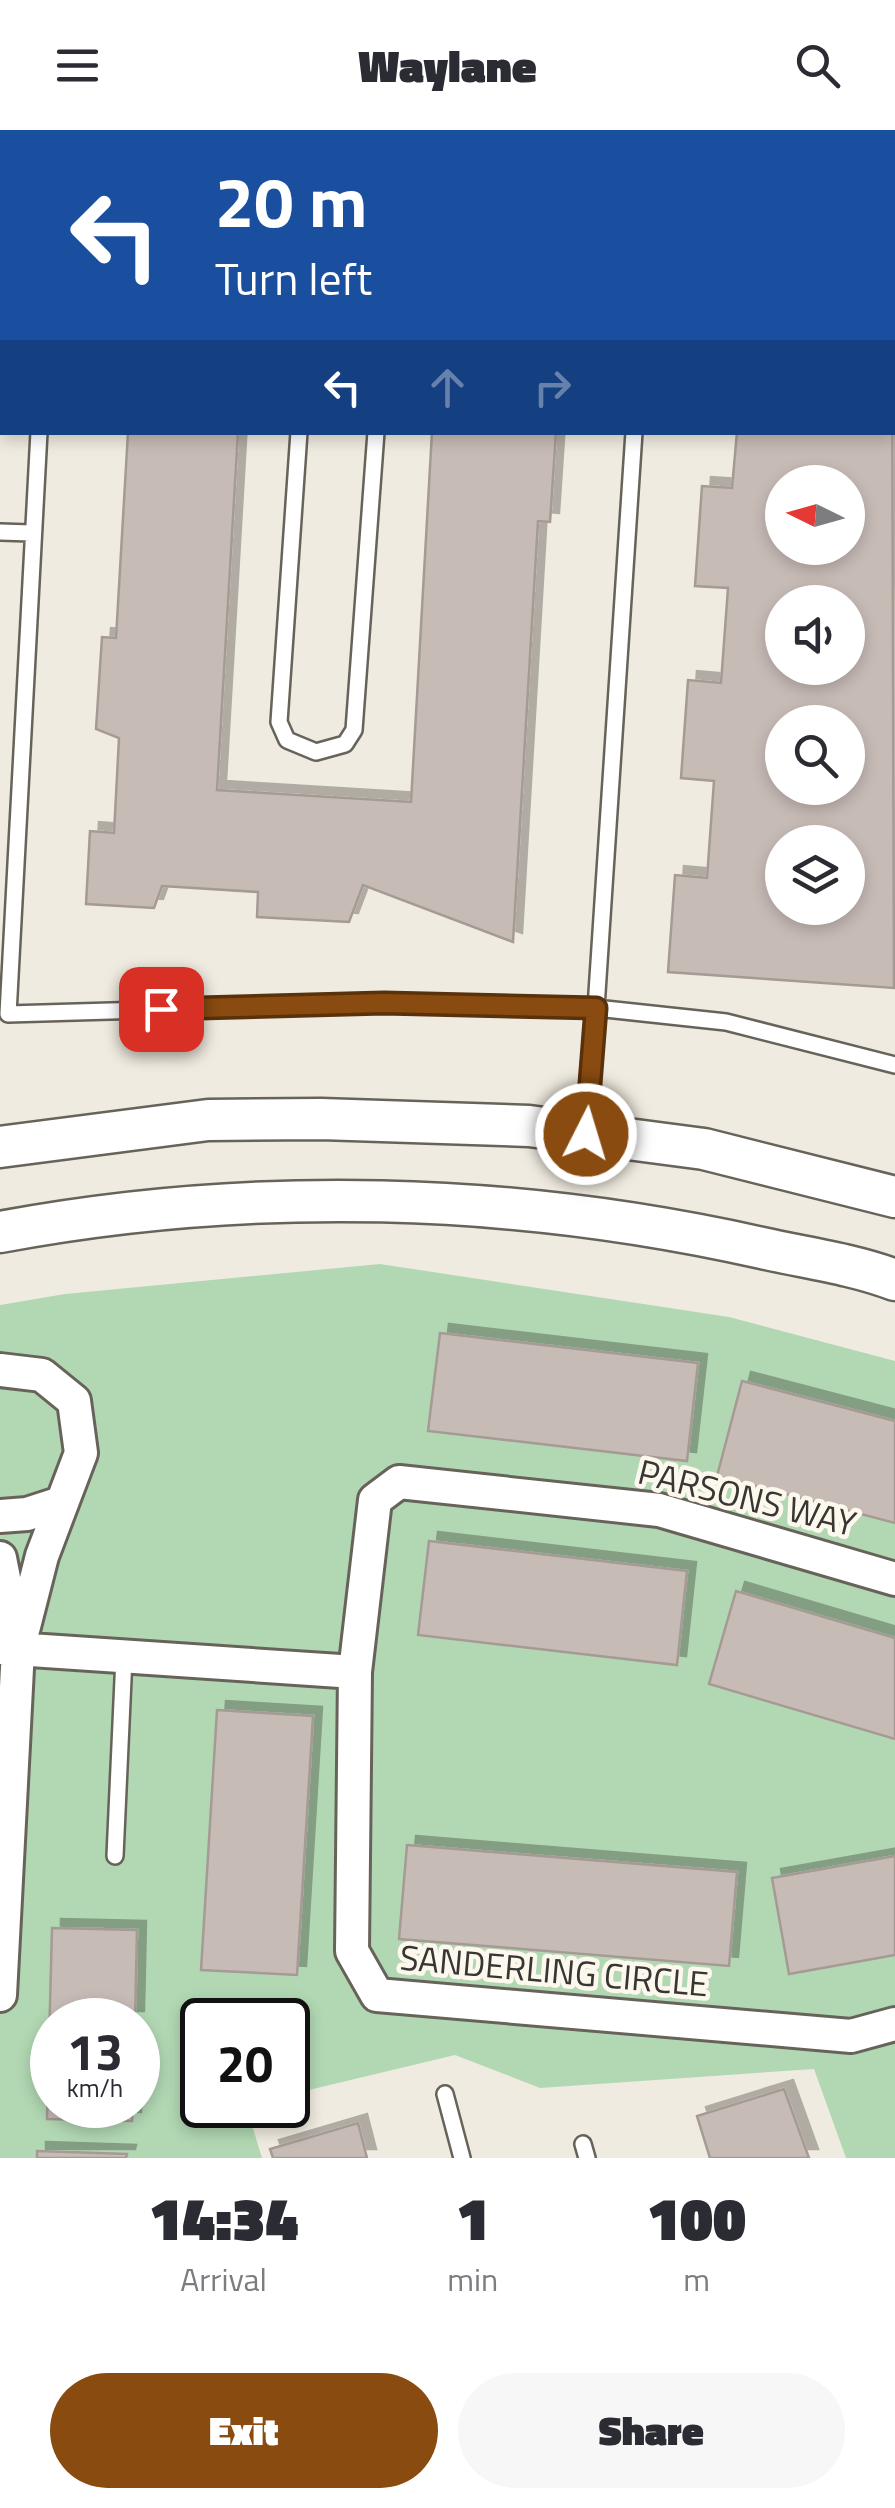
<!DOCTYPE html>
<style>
body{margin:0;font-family:"Titillium Web",sans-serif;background:#f7f7f7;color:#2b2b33;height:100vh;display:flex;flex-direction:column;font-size:38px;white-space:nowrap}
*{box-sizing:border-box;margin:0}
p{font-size:32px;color:#7c7c81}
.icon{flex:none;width:55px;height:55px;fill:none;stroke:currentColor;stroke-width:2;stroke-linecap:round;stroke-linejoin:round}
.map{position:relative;height:2028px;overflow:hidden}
.drawer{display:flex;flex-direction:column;background:#fff;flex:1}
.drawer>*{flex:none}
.guide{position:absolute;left:0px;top:0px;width:895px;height:305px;box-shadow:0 5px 15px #0003;background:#1a4fa0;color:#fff;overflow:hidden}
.needle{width:65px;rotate:275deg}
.controls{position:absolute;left:765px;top:335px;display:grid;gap:20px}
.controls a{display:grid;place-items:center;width:100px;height:100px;border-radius:50%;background:#fff;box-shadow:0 5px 15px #0003;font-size:50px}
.speed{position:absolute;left:30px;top:1868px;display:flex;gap:20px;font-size:50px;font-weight:700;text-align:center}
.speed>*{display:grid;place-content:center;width:130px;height:130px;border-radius:50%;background:#fff;box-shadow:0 5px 15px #0003;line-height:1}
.speed small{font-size:25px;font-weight:400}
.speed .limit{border:5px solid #111;border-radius:15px;background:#fff;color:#111}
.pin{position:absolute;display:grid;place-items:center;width:85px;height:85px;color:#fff;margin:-42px;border-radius:20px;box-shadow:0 5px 15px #0006}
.me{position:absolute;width:110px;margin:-55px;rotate:5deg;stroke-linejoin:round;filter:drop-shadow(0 0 8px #0008)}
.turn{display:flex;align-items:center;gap:35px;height:210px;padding:0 50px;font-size:45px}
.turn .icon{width:130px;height:130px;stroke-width:2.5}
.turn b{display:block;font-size:70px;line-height:85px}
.lanes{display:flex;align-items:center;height:95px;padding:0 50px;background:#0003;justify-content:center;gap:50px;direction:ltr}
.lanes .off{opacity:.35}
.eta{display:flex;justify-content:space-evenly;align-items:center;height:170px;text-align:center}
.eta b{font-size:60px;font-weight:800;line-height:70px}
.action{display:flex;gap:20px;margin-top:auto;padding:20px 50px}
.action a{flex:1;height:115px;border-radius:60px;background:#894b10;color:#fff;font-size:40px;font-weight:800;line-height:115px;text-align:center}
.action a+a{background:#f7f7f7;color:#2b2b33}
header{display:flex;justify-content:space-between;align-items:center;height:130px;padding:0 50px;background:#fff;font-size:45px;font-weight:800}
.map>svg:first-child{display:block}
.green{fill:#b2d8b3;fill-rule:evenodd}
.building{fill:#c7bbb6;stroke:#a69a95;stroke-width:2.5;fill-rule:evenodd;filter:url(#shadow)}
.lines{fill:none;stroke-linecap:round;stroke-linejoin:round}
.service-casing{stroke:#68635a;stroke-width:20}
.minor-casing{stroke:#68635a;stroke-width:38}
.tertiary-casing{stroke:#68635a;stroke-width:45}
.service{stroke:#fff;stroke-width:15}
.minor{stroke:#fff;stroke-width:32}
.tertiary{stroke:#fff;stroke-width:40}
.rail{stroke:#9a968e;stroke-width:8;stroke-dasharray:12 12;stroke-linecap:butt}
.route-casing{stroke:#59310a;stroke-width:25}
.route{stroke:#894b10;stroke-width:18}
.labels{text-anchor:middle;stroke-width:9;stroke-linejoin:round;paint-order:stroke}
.street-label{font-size:35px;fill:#383632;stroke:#fdf8ed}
</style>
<header><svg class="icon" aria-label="menu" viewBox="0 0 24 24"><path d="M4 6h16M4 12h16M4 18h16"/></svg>Waylane<svg class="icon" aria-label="search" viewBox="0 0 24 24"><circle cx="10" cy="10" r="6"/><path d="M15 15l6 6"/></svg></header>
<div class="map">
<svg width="895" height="2028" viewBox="0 0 895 2028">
<defs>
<filter id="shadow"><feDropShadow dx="9" dy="-9" stdDeviation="0" flood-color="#0004"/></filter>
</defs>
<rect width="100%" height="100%" fill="#f0ebe0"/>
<path class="green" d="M380,1134L729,1187L895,1231V2028H846L814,1939L540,1958L455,1925L288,1965V1890H202V1975H246L262,2028H0V1175L65,1164ZM52,1890H138V1975H52Z"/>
<path class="building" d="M136,0H255L136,2Z
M892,209L894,858L668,842L675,745L707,748L714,651L681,648L688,550L721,553L728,458L695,456L702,356L732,358L737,302H892ZM782,352H848V418H782ZM782,472H848V538H782ZM782,592H848V658H782ZM782,712H848V778H782Z
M128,302H238L217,660L411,672L432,302H556L550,392L538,391L513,812L363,755L349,792L257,787L258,762L162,756L154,778L86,774L90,701L114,703L119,608L96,599L102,507L116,508Z
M440,1203L698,1233L687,1331L428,1301Z
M742,1251L895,1291V1393L717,1346Z
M429,1411L687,1441L677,1535L418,1505Z
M736,1461L895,1508V1609L709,1554Z
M217,1580L313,1586L297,1845L201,1840Z
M407,1715L737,1742L729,1836L399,1809Z
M895,1726V1825L789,1844L772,1748Z
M52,1798L137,1800L135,1890H52V1975H133L132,1991L47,1989Z
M784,1959L809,2028H710L697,1986Z
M358,1993L367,2028H273L270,2019Z
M37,2021L127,2024L126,2028H37Z"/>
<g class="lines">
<defs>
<path id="service" d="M449,0L456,2
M61,2L62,0
M320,2V0
M397,2V0
M892,172L895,173
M39,302L8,884L384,873L596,878L587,1003
M299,302L279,592L287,610L316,622L345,614L354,600L376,302
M634,302L596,878L726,892L895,935
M0,402L31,403
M115,1726L124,1527
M445,1964L462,2028
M583,2014L587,2028"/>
<path id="minor" d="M0,1240L42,1245L74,1271L81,1323L42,1426L20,1512
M0,1386L27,1384L61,1373
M0,1428L18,1519L0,1865
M895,1449L659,1380L399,1352L375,1370L355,1542L352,1821L377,1865L851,1906L895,1894
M0,1518L355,1542"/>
<path id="tertiary" d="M0,1017L208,990L321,989L529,996L704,1019L895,1067
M0,1102C252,1055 512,1062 762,1118C806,1128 853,1134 895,1150"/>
</defs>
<use href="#service" class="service-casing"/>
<use href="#minor" class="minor-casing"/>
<use href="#tertiary" class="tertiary-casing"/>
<use href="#service" class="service"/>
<use href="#minor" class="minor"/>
<use href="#tertiary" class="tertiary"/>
<path class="rail" d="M803,0L810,2
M873,0L879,2
M892,35L895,36"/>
</g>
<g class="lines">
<defs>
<path id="route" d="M161,879L384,873L596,878L586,1004"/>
</defs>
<use href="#route" class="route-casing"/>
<use href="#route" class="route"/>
</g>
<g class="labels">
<g class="street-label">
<text transform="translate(747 1368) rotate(14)" y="12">PARSONS WAY</text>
<text transform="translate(554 1841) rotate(5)" y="12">SANDERLING CIRCLE</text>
</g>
</g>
</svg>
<div class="controls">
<a><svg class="needle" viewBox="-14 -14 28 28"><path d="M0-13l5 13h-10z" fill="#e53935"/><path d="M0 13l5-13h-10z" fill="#7c7c81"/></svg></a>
<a><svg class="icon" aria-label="sound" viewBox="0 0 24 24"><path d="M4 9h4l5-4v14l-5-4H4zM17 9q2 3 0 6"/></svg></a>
<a><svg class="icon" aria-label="search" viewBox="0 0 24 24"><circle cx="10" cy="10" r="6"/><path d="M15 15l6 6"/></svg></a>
<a><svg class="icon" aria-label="layers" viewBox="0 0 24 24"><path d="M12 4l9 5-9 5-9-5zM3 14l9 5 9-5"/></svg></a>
</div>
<div class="speed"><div>13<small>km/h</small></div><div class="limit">20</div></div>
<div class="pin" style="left:161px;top:879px;background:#d93025"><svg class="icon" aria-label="arrive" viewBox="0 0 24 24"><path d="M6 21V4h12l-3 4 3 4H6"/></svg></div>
<svg class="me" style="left:586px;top:1004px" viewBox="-20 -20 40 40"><circle r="17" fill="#894b10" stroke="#fff" stroke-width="3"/><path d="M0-11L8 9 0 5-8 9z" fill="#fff"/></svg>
<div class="guide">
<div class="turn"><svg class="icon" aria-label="left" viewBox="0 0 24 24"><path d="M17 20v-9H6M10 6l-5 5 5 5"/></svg><div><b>20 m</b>Turn left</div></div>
<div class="lanes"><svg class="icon" aria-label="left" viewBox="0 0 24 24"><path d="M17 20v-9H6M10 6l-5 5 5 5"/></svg><svg class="icon off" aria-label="ahead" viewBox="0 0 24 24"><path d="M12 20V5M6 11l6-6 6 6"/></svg><svg class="icon off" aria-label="right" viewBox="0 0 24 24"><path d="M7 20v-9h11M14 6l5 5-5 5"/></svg></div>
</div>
</div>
<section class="drawer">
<div class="eta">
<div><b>14:34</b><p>Arrival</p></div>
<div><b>1</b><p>min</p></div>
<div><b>100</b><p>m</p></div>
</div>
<div class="action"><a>Exit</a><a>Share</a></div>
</section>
